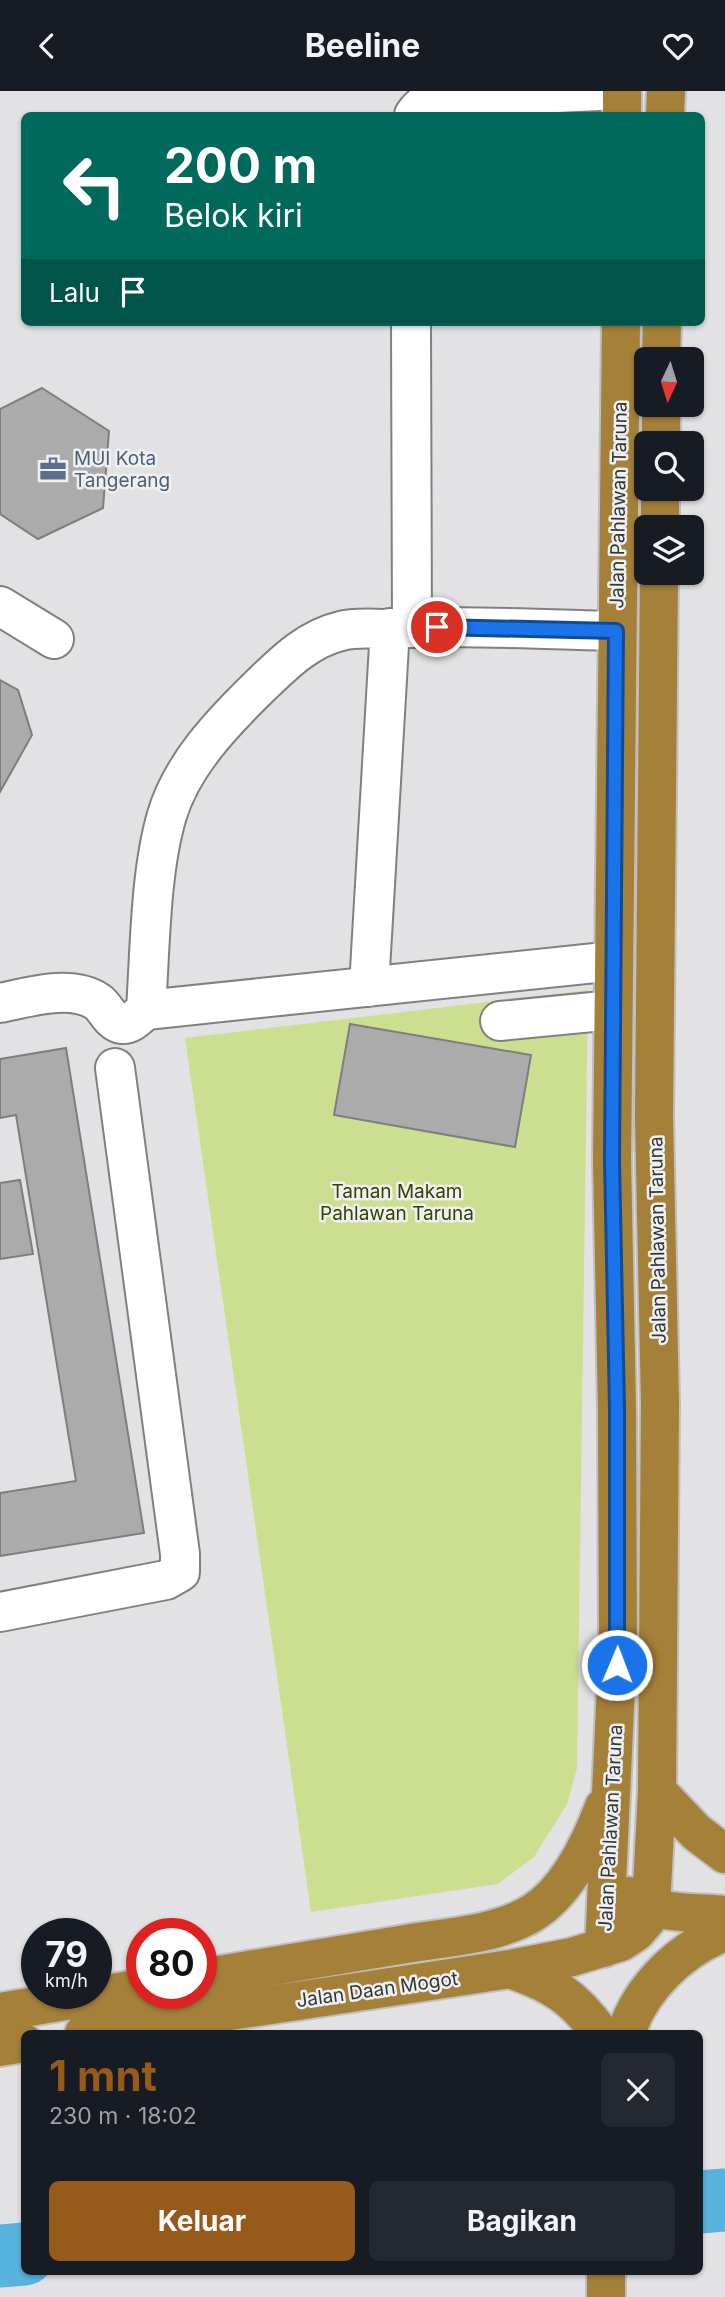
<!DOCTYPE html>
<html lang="id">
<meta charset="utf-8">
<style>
body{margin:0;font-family:Inter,sans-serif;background:#242831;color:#f1f3f6;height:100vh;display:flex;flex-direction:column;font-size:26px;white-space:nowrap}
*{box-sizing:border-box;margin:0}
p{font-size:23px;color:#9ea1a6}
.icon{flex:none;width:38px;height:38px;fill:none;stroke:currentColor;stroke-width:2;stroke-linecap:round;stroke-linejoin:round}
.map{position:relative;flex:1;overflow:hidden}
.drawer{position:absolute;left:21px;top:1939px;width:682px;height:245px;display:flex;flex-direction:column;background:#171b24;border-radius:10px;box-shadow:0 2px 5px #0004}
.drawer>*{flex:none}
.top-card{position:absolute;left:21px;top:21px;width:684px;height:214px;border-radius:10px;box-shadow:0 2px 5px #0004;background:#00695c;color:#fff;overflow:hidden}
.needle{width:46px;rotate:184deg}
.controls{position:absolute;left:634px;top:256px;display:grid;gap:14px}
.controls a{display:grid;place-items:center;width:70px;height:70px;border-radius:10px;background:#171b24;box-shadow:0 2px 5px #0004;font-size:35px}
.speed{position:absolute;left:21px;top:1827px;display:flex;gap:14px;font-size:35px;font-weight:700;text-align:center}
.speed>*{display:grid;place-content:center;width:91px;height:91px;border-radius:50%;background:#171b24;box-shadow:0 2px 5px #0004;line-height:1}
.speed small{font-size:18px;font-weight:400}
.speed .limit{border:10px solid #d22;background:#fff;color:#111}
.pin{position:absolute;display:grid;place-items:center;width:60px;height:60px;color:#fff;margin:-30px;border:4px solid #fff;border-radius:50%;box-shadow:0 2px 7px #0007}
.me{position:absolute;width:77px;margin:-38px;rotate:1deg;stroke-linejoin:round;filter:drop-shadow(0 0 5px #0008)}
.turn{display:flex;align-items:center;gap:24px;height:147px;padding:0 28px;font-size:32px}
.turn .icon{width:91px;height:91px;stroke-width:2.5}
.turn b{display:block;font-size:49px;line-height:60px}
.then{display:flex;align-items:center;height:66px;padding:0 28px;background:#0003;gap:14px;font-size:26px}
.round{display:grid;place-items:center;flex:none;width:74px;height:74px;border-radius:10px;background:#242831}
.head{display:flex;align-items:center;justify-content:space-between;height:119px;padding:0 28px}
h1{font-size:42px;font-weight:700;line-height:52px;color:#965a1b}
.primary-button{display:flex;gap:14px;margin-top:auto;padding:14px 28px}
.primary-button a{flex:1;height:80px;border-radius:10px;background:#965a1b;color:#fff;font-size:28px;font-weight:700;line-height:80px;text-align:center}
.primary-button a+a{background:#242831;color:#f1f3f6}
header{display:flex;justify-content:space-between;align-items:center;height:91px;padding:0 28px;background:#171b24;font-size:32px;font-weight:700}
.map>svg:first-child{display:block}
.green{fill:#ccdf90}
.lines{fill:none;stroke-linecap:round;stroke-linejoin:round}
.river{stroke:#58b3df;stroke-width:63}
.building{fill:#ababac;stroke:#7e7e80;stroke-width:2}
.minor-casing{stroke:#808081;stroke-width:42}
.highway-casing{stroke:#bfbfbf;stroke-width:42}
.minor{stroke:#fff;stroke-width:38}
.highway{stroke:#a58039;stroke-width:38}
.route-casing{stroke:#114b97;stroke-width:18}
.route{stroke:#1a73e8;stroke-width:12}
.labels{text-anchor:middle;stroke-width:5;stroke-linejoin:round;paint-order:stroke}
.service-label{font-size:19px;fill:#4e5e75;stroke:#eff0f1;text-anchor:start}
.street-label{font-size:19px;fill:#363637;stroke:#eff0f1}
.park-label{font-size:19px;fill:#364000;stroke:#eff0f1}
</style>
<header><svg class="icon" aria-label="back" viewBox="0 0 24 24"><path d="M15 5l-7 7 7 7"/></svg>Beeline<svg class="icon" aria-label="heart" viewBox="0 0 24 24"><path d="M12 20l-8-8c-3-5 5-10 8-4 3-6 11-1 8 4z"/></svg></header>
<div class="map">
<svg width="725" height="2206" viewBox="0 0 725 2206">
<rect width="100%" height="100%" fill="#e2e2e4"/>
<path class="green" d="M588,899L577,1677L567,1713L534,1766L498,1793L311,1821L185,947Z"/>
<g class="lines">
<path class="river" d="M700,2111L725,2109
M0,2165L24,2163"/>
</g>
<path class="building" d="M42,297L109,340L103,417L38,448L0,423V318Z
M0,589L18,599L32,644L0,701Z
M350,933L531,964L515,1056L334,1024Z
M66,957L144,1442L0,1465V1402L76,1390L16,1024L0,1027V968Z
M20,1089L33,1163L0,1168V1092Z"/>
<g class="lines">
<defs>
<path id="minor" d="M414,24C422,12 430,9 444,7L600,0
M411,231L412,536
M0,515L54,548
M369,896L390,537
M0,912C29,906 71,893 98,911C106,917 111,932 122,933C131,934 139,924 146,919L614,870
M146,919C150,859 150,781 167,724C182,674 222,632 259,596C283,573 307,548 341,540C355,536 373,538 388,538C464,534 541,538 616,540
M500,930L613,919
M0,1521L166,1489L180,1481V1463L115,977"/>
<path id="highway" d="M622,0V24
M665,24L666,0
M661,268L662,231
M661,352V313
M660,436V397
M657,1700L696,1741L725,1763
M629,1805C654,1824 695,1821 725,1824
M604,1857L618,1550L617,1318L612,1069L621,231
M510,1878C553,1893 573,1905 600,1942
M201,1887C269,1876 338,1864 406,1853C447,1846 498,1844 534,1821C568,1799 590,1753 604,1716
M0,1921L142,1897
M84,1942L510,1878L572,1866L621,1851L636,1841L648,1827L651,1816L657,1700L660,1312L654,1026L659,481
M626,1942C641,1896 681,1858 725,1841
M0,1956L24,1952
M606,2206V2180"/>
</defs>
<use href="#minor" class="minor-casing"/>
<use href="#highway" class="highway-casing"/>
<use href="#minor" class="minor"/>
<use href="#highway" class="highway"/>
</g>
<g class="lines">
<defs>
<path id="route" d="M437,536L616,540L612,1069L617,1318V1574"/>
</defs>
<use href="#route" class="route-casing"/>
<use href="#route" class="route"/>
</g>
<defs>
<symbol id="office-bare" viewBox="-9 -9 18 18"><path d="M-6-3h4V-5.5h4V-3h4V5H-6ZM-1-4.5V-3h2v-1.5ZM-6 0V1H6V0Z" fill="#5c6f8a" stroke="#eff0f1" stroke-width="2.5" paint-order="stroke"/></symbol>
</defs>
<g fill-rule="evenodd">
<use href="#office-bare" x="34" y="359" width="38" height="38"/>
</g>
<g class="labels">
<g class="service-label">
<text x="74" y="374">MUI Kota<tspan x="74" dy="22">Tangerang</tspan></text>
</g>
<g class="street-label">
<text transform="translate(618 414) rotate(-89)" y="7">Jalan Pahlawan Taruna</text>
<text transform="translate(657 1149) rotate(-91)" y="7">Jalan Pahlawan Taruna</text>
<text transform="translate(610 1737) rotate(-87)" y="7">Jalan Pahlawan Taruna</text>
<text transform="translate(377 1898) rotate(-8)" y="7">Jalan Daan Mogot</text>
</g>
<g class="park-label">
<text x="397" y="1107">Taman Makam<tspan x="397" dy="22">Pahlawan Taruna</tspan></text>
</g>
</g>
</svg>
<div class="controls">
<a><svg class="needle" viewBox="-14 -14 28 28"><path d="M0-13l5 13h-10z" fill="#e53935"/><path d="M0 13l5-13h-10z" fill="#9ea1a6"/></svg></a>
<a><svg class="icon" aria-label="search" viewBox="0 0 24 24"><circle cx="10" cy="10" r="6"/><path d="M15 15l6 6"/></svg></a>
<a><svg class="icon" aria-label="layers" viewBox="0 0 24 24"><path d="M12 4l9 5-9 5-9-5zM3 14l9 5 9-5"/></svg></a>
</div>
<div class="speed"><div>79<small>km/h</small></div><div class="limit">80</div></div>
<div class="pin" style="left:437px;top:536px;background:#d93025"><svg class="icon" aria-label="arrive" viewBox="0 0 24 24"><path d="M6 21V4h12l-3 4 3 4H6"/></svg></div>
<svg class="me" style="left:617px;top:1574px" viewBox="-20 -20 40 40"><circle r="17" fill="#1a73e8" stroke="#fff" stroke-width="3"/><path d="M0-11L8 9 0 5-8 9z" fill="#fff"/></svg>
<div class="top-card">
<div class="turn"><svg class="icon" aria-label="left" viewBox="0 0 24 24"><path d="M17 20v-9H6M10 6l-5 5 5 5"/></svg><div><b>200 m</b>Belok kiri</div></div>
<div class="then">Lalu<svg class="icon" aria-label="arrive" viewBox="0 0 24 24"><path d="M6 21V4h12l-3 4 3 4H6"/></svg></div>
</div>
<section class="drawer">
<div class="head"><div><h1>1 mnt</h1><p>230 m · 18:02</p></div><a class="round"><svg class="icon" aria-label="close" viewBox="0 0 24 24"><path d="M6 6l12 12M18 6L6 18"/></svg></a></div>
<div class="primary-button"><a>Keluar</a><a>Bagikan</a></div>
</section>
</div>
